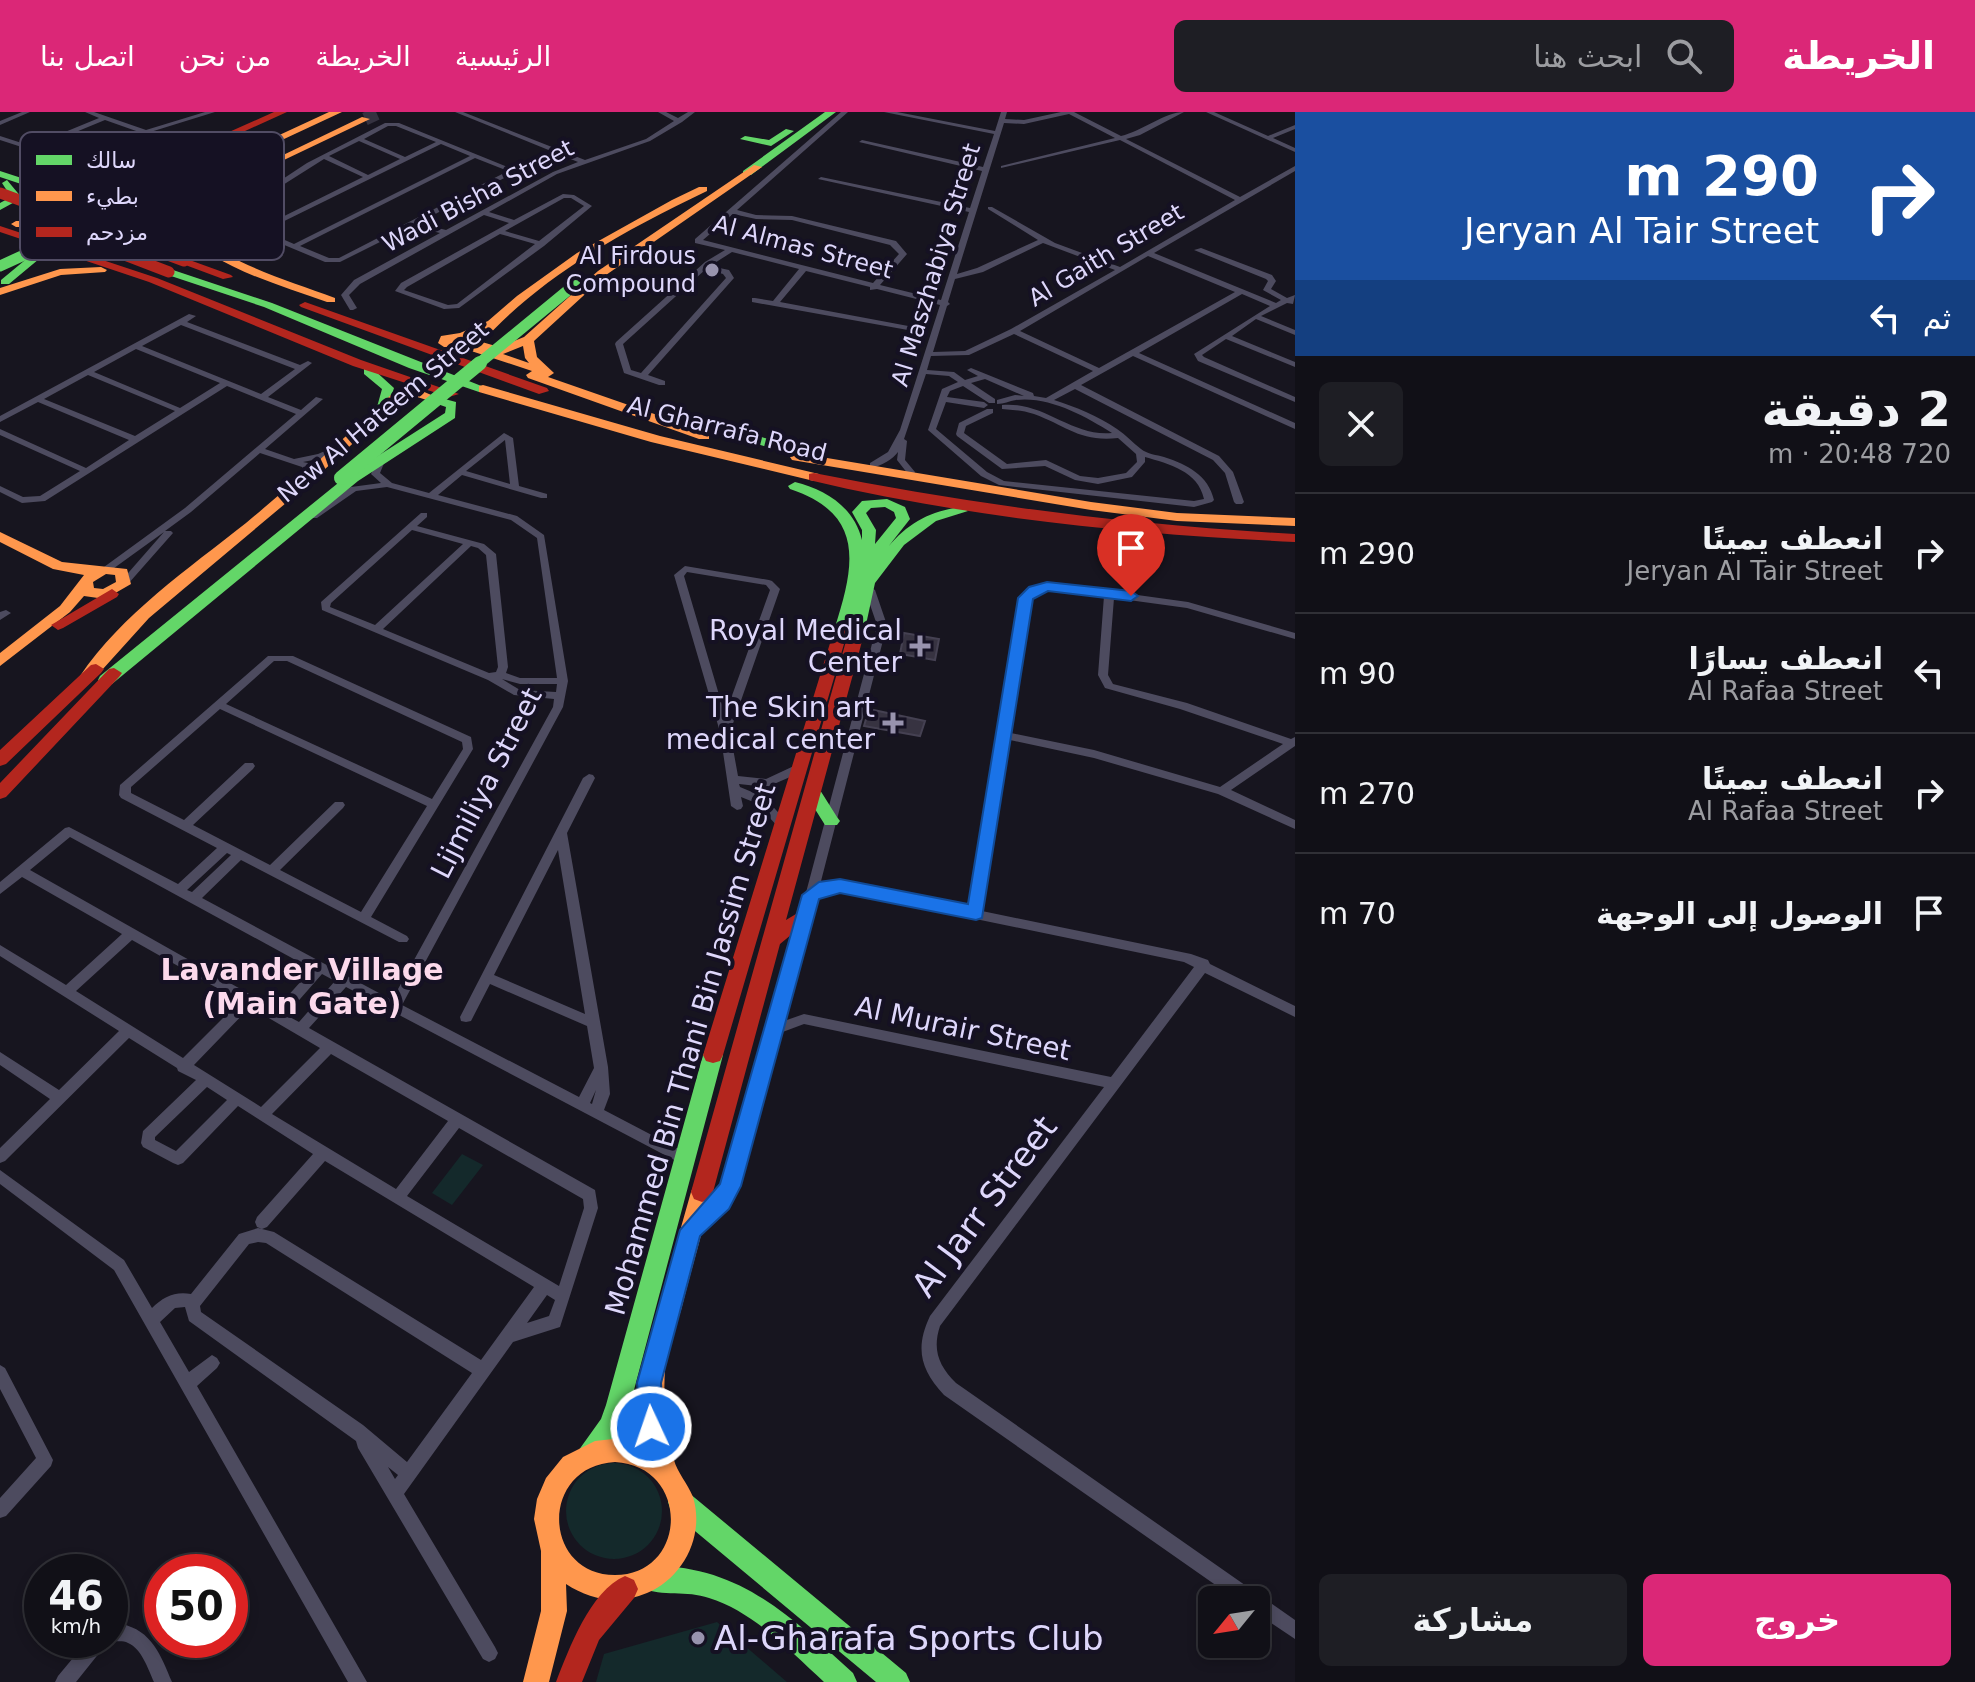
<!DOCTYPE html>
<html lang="ar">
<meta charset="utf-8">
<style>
body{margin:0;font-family:"DejaVu Sans","Noto Naskh Arabic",sans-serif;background:#1e1e24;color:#f1f3f6;direction:rtl;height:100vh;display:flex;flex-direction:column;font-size:30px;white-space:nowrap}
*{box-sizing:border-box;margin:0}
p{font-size:26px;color:#9c9da1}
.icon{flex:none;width:44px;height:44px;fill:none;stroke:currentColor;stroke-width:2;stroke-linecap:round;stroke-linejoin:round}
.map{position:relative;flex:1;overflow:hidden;direction:ltr}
.panel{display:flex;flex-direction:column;background:#111017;width:680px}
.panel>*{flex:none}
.top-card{background:#1a4fa0;color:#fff;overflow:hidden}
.needle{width:52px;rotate:240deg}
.controls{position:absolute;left:1198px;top:1474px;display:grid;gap:16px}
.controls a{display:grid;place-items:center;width:72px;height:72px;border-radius:12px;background:#111017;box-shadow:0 4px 12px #0003,0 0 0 2px #303036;font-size:40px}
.speed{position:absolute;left:24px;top:1442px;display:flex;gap:16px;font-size:40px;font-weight:700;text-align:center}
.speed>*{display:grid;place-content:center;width:104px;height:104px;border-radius:50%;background:#111017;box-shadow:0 4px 12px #0003,0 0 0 2px #303036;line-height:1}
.speed small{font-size:20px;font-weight:400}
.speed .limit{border:12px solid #d22;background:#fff;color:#111}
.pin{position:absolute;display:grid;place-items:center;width:68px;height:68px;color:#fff;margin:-82px -34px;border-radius:50% 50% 50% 0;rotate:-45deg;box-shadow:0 0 8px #0007}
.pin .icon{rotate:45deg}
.me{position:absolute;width:88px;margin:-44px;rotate:357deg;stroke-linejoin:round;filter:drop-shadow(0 0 6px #0008)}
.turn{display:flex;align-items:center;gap:28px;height:168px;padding:0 24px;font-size:36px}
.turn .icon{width:104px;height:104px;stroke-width:2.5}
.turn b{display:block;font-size:56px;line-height:68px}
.then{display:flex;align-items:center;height:76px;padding:0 24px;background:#0003;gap:16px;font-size:30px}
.round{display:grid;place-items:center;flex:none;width:84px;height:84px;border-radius:12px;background:#1e1e24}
.overview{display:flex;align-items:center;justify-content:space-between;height:136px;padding:0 24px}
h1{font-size:48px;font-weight:600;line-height:60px}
.cta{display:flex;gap:16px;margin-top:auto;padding:16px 24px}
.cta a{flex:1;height:92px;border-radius:12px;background:#db2777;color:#fff;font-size:32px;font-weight:600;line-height:92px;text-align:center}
.cta a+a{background:#1e1e24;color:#f1f3f6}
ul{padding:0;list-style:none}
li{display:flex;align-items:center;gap:24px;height:120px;padding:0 24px;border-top:2px solid #303036}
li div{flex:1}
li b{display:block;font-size:30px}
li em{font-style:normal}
header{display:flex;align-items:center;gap:48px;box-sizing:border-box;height:112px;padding:0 40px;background:#db2777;color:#fff}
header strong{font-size:38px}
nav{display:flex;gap:44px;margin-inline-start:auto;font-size:28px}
.search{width:560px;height:72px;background:#1e1e24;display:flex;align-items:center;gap:20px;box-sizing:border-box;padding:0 28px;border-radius:12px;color:#9c9da1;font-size:30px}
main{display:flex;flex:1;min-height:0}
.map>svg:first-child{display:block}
.green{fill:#14292b}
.building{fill:#373341;stroke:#454152;stroke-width:2}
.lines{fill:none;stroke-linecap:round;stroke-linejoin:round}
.highway-tunnel{stroke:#353240;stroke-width:13;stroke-dasharray:13 6;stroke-linecap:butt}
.street{fill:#4d4b5f;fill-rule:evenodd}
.fast{fill:#63d668;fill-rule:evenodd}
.slow{fill:#ff974d;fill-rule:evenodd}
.jam{fill:#b3261e;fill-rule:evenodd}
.fast-bridge-far1{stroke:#63d668;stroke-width:11}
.fast-bridge{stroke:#63d668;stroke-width:14}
.jam-bridge{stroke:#b3261e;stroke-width:11}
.route{fill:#1a73e8;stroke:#114b97;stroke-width:2}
.poi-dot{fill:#9893ae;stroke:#151123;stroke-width:3}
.labels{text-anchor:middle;stroke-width:8;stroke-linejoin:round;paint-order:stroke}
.far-street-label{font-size:24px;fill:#ded7fb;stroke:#151123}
.far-poi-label{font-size:24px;fill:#ded7fb;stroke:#151123;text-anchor:end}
.poi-label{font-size:28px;fill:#ded7fb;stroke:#151123;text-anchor:end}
.street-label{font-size:28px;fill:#ded7fb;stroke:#151123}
.neighbourhood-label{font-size:30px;font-weight:bold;fill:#fcd9ec;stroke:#151123}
.near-street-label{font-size:34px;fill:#ded7fb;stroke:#151123}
.near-poi-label{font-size:34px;fill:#ded7fb;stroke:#151123;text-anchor:start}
.key{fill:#151123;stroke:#514c64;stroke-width:2}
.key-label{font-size:22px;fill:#ded7fb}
</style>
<header>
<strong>الخريطة</strong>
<div class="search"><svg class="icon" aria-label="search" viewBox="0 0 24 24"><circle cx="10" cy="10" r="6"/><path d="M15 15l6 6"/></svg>ابحث هنا</div>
<nav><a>الرئيسية</a><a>الخريطة</a><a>من نحن</a><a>اتصل بنا</a></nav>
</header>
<main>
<section class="panel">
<div class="top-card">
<div class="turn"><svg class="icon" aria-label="right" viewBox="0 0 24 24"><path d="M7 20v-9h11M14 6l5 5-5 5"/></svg><div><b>290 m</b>Jeryan Al Tair Street</div></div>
<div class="then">ثم<svg class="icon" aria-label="left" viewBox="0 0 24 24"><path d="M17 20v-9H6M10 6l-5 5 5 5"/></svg></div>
</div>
<div class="overview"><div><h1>2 دقيقة</h1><p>720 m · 20:48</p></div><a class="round"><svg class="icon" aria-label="close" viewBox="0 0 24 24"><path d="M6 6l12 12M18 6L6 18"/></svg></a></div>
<ul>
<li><svg class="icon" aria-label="right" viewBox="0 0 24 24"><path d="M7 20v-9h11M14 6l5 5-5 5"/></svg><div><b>انعطف يمينًا</b><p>Jeryan Al Tair Street</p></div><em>290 m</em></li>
<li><svg class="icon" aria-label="left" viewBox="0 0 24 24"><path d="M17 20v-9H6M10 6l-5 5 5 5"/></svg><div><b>انعطف يسارًا</b><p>Al Rafaa Street</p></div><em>90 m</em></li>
<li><svg class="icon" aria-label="right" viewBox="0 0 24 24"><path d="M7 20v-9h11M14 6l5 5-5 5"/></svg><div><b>انعطف يمينًا</b><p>Al Rafaa Street</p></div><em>270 m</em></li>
<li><svg class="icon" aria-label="arrive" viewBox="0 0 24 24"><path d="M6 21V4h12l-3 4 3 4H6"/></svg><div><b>الوصول إلى الوجهة</b></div><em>70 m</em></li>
</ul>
<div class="cta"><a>خروج</a><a>مشاركة</a></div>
</section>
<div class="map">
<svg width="1295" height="1570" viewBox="0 0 1295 1570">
<rect width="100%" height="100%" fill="#17151f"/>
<path class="green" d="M462,1042L483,1053L452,1093L432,1081Z
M566 1399a48 48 0 1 1 96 0a48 48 0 1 1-96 0Z
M717,1510L787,1570H596L604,1542Z"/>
<path class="building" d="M904,521L939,527L935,548L900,542Z
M869,597L925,609L920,624L864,614Z"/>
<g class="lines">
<path class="highway-tunnel" d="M365,7L380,0"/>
<path class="street" d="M22,0H30L0,13V9Z
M85,0H94L146,18L205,0H215L89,39L37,40L0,28V24L31,34L99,6ZM105,8L139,20L89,35L37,36Z
M455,0H463L585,48L646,27L674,9L658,0H666L678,6L688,0H695L682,10L650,29L557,62L489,100L514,108L563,82L574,83L592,94L544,134L459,196L444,197L395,179L401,171L509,111L484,103L360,172L349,183L357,196L353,198H350L341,183L354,168L440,121L412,114L340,150H325L258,122H253L252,120L238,113L248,90L307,51L385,11H399L532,65L529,67L514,61L418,111L446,118L553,60L578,50ZM388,14H396L436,30L405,45L364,27ZM359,29L400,47L368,63L329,44ZM441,32L470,44L294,132L264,119ZM475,46L508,59L339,146H329L300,134ZM324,47L363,65L258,117L246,112L253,92ZM564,86H571L584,94L539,129L505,119ZM500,122L535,132L457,192L448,193L404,178L407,175Z
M841,0H848L737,98L756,103L792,104L896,129L907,142L880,173L941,188L969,100L818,67L821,65L970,96L982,59L859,30L862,28L983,55L994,22L884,0H897L995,19L1001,0H1007L1005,7L1024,8L1061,0H1074L1121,24C1142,19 1165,0 1184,0L1140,23L1126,27L1240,85L1295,54V59L1154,141L1276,191L1281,188L1263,178L1268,169L1266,167L1194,138L1201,136L1272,163L1276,169L1271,177L1287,186L1295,183L1293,192L1287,191L1261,204L1295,218V223L1256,207L1232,224L1295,250V255L1226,227L1202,243L1204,245L1295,285V290L1198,249L1194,242L1270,194L1242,182L1139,241L1295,311V317L1133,244L1081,273L1219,344L1233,360L1244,390L1242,392H1236L1234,390L1225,361L1213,348L1075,277L1054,288C1076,295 1098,304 1117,317C1126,323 1133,331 1141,337C1147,342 1157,343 1164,345C1188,353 1208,363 1214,388L1212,390L1194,395L999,373L981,364L928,318L942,277L958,270L949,264L926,262L904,327L907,329L905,348L915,360L914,362H908L897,348L898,340C893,347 879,356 870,355V351L888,340L900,318L940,193L877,177L870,178V175L806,159L780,190L919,216L923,218L919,220L752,190V186H755L773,189L799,157L732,140L710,154L729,158L734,166L648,263L665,269V273H659L624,261L615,232L616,230L705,150L725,138L695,131V127ZM1069,2L1115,26L1001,54V56L1120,28L1235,88L1120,155L1055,131L992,95H988V97L1038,128L977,156L957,162L1004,11L1024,12ZM733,102L756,107L792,108L890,133L899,142L873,171L703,128ZM1043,131L1115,158L1011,217L965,239L933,240L947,194L950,192L948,190L955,167L983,160ZM1148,144L1235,180L1099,256L1020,219ZM706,157L723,162L726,166L641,261L631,258L623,232ZM1014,222L1093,259L1046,286L1034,284L1033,281L971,256L967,258L978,264L965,268L954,260L927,258L931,244L969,243ZM985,267L1024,284L1015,283L997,288V292C1004,292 1009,289 1016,288C1049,284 1085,304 1112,321C1071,325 1044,289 1002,293V297C1013,298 1023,298 1034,302C1067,314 1079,330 1118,326L1136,342L1137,350L1126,361L1098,366L1080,364L1046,348L1007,352L964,321L966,314L993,301V297H987L959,311L956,322L957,324L1002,357L1045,354L1075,368L1098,372L1132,365L1145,350V345C1169,352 1198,359 1204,387L1194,389L1004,369L987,360L936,317L946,290L984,296L988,293L984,290L947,285L950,279L963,274L989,291H995V287L971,271Z
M1206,0H1214L1268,24L1295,13V17L1273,26L1295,36V40Z
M189,202L196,204L187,210L300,253L308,249L312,251L268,285L301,298L316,285L323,287L265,337L294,347L318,342L341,332L345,335L323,346L303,350L308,351L315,364L311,367L308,366L302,355L260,341L191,400L165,419H171L173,421L128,472H122V468L164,420L110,459H104V455L185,396L296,302L227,274L45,389L22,391L0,380V374L23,385L40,384L80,359L0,323V317L86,356L129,328L38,290L0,310V304ZM181,213L295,257L261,282L142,234ZM136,237L220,271L180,296L94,260ZM88,263L175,299L135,324L44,287Z
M504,321L513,326L519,374L547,382V386H541L462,363L438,383L517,404L544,423L568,569L563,595L402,893L579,985L594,956L587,914L490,872L471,909L466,910L461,909L460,905L583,666L589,662L593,663L595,666L567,721L608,955L610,982L604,998L688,1042L690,1046L688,1050L683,1052L678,1050L346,875L309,916L595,1078L598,1096L560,1215L513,1230L404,1382L495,1535L498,1541L495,1547L489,1550L483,1547L358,1336L356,1329L189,1209L185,1195L175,1196L160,1210L189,1260L212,1243L217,1246L220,1251L217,1256L197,1274L367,1570H348L114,1158L0,1072V1058L124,1148L152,1196C163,1185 175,1179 191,1182L239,1122L258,1116L274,1120L481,1248L534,1175L325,1049L267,1115L262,1117L257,1115L255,1110L257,1105L313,1042L238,994L183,1051L178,1053L173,1051L143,1035L141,1031L143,1019L196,968L178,959L177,956L129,926L5,1049L0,1051V1036L50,987L0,953V940L59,978L119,919L0,844V833L66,873L122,822L22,765L0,782V770L65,716L69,715L178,772L217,736L121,686L119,683L120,673L268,544H293L471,625L473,637L371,805L407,824L409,827L407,830H399L241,748L202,786L392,888L553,595L554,587L514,583L488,568L322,498L321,490L421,401H427V405L417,414L484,432L496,442L508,555L506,561L520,566H557L537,426L511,408L387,375L356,379L317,406H311L309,404L351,375L381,371L371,362L380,342L387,344L380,361L392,371L429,381ZM505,328L510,372L466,359ZM412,418L463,432L375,513L330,495L331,491ZM471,434L478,436L486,443L498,555L496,560L489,561L383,517ZM274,549H287L462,630L463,637L432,687L226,592ZM502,567L520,572H557L556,580L520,578ZM220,597L427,694L361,800L280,758L343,696L345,693L343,690H335L270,753L193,713L253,657L255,654L253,651H245L184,708L131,681V675ZM70,725L312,857L276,897L30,758ZM558,738L585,902L494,863ZM227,741L231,743L192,780L187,778ZM132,828L240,889L183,946L76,879ZM322,862L335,869L299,910L286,903ZM250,895L320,936L261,995L194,953ZM331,942L448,1009L396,1077L272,1002ZM207,975L227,988L176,1039L155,1028V1025ZM596,978L592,992L590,991ZM459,1016L583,1087L584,1096L559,1174L407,1084ZM258,1130L266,1131L472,1261L407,1350L363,1313L201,1200L200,1194L249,1132ZM547,1183L555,1188L549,1204L527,1211ZM388,1355L398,1363L395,1367Z
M685,454L769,468L772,469L780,477L730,620L738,664L766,667L796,653H804L806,656L804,659L767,675L739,672L740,675L764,685L788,711L790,714L788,717H780L756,691L741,685L743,694L741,697L737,698L731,694L720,620L674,463ZM687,460L766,473L770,478L725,603L684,464Z
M1058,472L1188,490L1295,521V527L1187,496L1114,486L1108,563L1113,572L1187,591L1291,627L1295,625V634L1231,678L1295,708V717L1218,682L1094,646L1010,628L982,799L1191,842L1208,848L1210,852L1295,894V905L1205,861L940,1214C932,1238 939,1254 956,1271L1295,1508V1527L1256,1501V1488H1237L944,1283C920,1257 915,1236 930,1204L1104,975L804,912L780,921L737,1074L726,1095L698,1121L693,1123L688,1121L686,1116L688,1111L716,1085L723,1072L778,886L877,513L865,478L870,475L875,478L887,513L820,773L840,769L971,796L1023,482L1038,474ZM1058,478L1104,484L1098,563L1105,576L1180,597L1283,632L1220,675L1094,638L1011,621L1033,484L1043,479ZM840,779L1184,850L1194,855L1111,965L804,902L784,909L816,786L824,781Z
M6,498L11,501L0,508V500Z
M0,1253L5,1256L53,1348L51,1354L6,1404L0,1406V1386L36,1346L0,1277Z
M121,1512C152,1518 161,1544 172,1570H154C148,1557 142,1537 128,1531C122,1528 114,1530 108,1530L76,1570H55L58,1564L88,1528H110V1513Z"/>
<path class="fast" d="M825,0H836L751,63H743V59Z
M786,17L794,19L771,34L740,27L745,24L769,28Z
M0,59L98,91L99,93L90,95L0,65Z
M7,68L22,86L0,98V91L11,85L2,71Z
M40,115L49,117L39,147L9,172H1V168L30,144Z
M165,158H173L272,191L489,277L479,280L409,256L264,195L165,162Z
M364,256H372L394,276L387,298L377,295L382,277L364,262Z
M426,282L456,290L455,306L358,369L112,572H100L98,568L100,564L348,363L445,301L446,295L426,288Z
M691,306L817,340L819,343L812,347L687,313L685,310Z
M795,370C826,378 854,395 862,428V418L852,400L862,389L887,387L905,395L910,407L888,435C908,411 930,399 961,395L968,399L936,409L904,433L875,471L864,522L856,527L848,522L852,506L847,518H837L835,515C855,452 865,402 790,377L788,374ZM885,395L894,400L896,406L875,432L876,418L866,401L871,396Z
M814,676L820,678L837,705L840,709L837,713H825L808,686L806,682L808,678Z
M713,935L720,937L723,943L630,1293C621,1314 611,1345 588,1354L579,1351L576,1342L601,1307L606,1293L703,943L706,937Z
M680,1378L689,1381L906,1561L910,1570H876L671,1399L668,1390L671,1381Z
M651,1454C740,1453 791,1505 853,1561L857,1570H824C790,1539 754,1500 709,1486C687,1478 662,1485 642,1476L638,1467L642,1458Z"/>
<path class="slow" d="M329,0H342L155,87L146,85Z
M362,5L370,7L217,80L189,97L183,110C224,151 282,166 335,186V190H327C274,171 211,155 173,110L181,93C127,111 73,116 16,115L11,112L16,109C49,109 81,110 113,104C202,88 281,43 362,5Z
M754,53L762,55L606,163L534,229L537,245L554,261L548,265L709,321V327H699L528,266L526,263L532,259L459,235H444L438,231L441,224L460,221L488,209L517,184L577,141L672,88L699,75H707V79C625,118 543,163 482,230L499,235L524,225L598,159ZM476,222L469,230L461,228ZM523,234L525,246L529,251L503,242Z
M101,155L107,158L105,160L61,163L0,183V176L60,157Z
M483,273L660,324L819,362L821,365L814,369L651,330L479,280V274Z
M415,276L436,285L430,289L414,284L401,287L311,370L149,506L93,568H83L80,564C122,502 188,457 246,411C296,369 345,326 393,281Z
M797,341L1091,390L1177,401L1295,406V414L1177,409L1091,398L792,348L790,345Z
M0,420L62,450L127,457L131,472L105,487L84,484L70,500L0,554V541L60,494L84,463L53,457L0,430ZM106,462L115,463L116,470L103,477L94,476L93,470Z
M702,1070L710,1073L713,1080C702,1119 691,1159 681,1198C675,1217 667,1237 665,1257C663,1288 666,1317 674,1348C677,1360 688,1372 693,1385C705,1424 683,1466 647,1481C619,1493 592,1489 566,1472L567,1499L549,1570H523L541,1499V1439L534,1407L537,1387L546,1366L563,1345L595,1329L622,1326L647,1334L640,1298L642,1253L691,1080L694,1073ZM615,1350C691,1354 688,1463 615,1463C542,1463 539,1354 615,1350Z"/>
<path class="jam" d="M274,0H287L98,86L76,107L74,125L65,123L66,106L90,82Z
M0,114L157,166L361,248L459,282L449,285L353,254L149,170L0,120Z
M102,118L144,121L203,136L198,139L144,127L98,123L97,121Z
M184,146L231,163L233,165L223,167L180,151L179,149Z
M305,190L547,276L549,279L539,282L301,195L299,193Z
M814,361C973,393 1133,413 1295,422V430C1132,422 968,406 809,368V362Z
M112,477L119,482L117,485L63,516L58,518L51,513Z
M842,510L849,515L723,943L720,949L713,951L706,949L703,943L835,515Z
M856,517L864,522L786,808L806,796L812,798L815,803L780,832L713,1080L710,1087L702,1090L694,1087L691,1080L848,522Z
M96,552L104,557L101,561L6,652L0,654V638L91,553Z
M114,556L122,561L119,565L6,685L0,687V671L109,557Z
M625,1464L634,1468L638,1477L634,1486L599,1528L582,1570H556C569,1537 590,1479 625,1464Z"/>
<path class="fast-bridge-far1" d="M0,154L151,85
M477,253L578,170"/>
<path class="fast-bridge" d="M341,366L480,251"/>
<path class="jam-bridge" d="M0,81L184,149
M117,140L169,160"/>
</g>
<path class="route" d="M1047,470L1131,479L1138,484L1131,489L1048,479L1033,487L982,806L976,808L840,781L819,787L741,1074L729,1097L700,1124L661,1271L663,1315L659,1323L651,1327L642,1323L637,1271L680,1118L720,1072L802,783L819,770L840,767L968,792L1018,486L1029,475Z"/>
<g class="poi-dot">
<circle cx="712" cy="158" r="8"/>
<path d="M916 522h8v8h8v8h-8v8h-8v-8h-8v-8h8z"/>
<path d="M889 599h8v8h8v8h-8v8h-8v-8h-8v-8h8z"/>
<circle cx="698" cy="1526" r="8"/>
</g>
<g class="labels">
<g class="far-street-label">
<text transform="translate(478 84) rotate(-28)" y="8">Wadi Bisha Street</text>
<text transform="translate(803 135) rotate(15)" y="8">Al Almas Street</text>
<text transform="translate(1106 143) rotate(-31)" y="8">Al Gaith Street</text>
<text transform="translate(936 153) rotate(-73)" y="8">Al Maszhabiya Street</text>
<text transform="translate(383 300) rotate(-40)" y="8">New Al Hateem Street</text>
<text transform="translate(727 317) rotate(14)" y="8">Al Gharrafa Road</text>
</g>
<g class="far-poi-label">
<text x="696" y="152">Al Firdous<tspan x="696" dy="28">Compound</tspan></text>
</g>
<g class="poi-label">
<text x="902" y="528">Royal Medical<tspan x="902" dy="32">Center</tspan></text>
<text x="875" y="605">The Skin art<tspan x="875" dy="32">medical center</tspan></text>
</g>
<g class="street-label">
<text transform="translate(486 671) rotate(-63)" y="10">Lijmiliya Street</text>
<text transform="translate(963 916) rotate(12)" y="10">Al Murair Street</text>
<text transform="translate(690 937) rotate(-74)" y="10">Mohammed Bin Thani Bin Jassim Street</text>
</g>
<g class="neighbourhood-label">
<text x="302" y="868">Lavander Village<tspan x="302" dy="34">(Main Gate)</tspan></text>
</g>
<g class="near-street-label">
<text transform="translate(984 1094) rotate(-53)" y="12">Al Jarr Street</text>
</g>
<g class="near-poi-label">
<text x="714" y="1538">Al-Gharafa Sports Club</text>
</g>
</g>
<rect x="20" y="20" width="264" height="128" rx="12" class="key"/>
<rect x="36" y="43" width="36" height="10" fill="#63d668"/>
<rect x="36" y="79" width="36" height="10" fill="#ff974d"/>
<rect x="36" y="115" width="36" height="10" fill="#b3261e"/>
<g class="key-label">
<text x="86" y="56">سالك</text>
<text x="86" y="92">بطيء</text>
<text x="86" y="128">مزدحم</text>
</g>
</svg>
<div class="controls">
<a><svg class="needle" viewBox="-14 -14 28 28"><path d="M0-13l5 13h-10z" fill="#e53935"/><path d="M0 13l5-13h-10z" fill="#9c9da1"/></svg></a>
</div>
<div class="speed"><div>46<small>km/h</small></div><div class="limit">50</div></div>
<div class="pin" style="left:1131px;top:484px;background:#d93025"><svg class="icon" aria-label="arrive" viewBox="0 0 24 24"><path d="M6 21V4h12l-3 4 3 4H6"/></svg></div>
<svg class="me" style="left:651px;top:1315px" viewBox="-20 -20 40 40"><circle r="17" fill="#1a73e8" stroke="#fff" stroke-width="3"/><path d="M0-11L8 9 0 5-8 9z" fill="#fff"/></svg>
</div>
</main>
